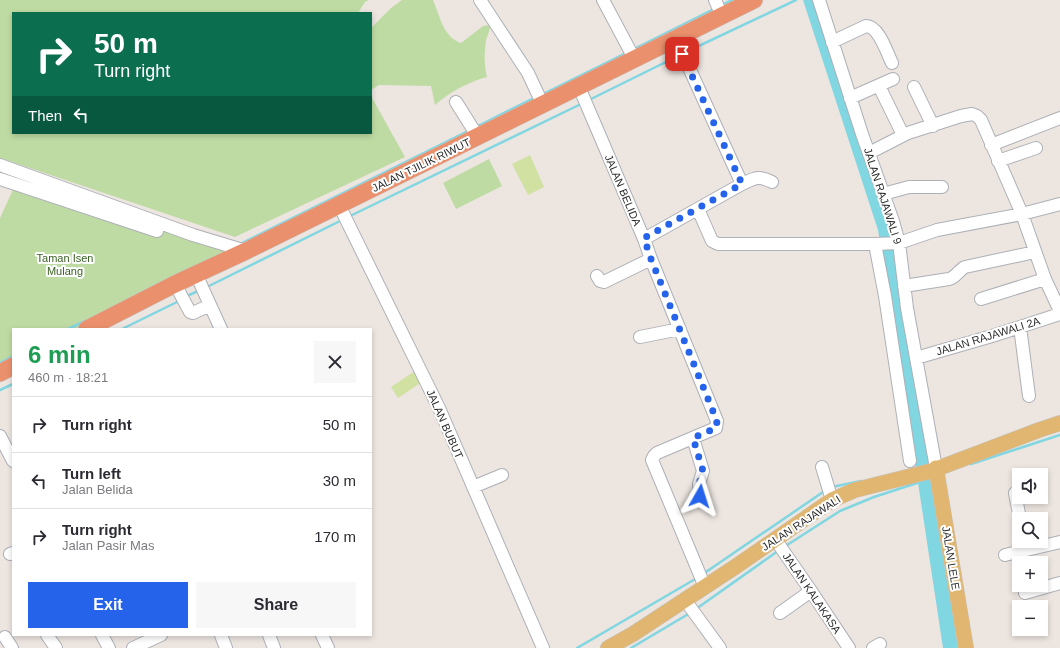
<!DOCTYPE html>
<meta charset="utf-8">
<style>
body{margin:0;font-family:Arial,sans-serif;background:#f7f7f7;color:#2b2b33;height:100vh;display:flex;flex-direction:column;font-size:15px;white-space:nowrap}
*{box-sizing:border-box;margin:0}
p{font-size:13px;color:#7c7c81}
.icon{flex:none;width:22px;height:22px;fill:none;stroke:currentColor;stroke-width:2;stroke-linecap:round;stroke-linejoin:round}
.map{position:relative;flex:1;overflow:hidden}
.panel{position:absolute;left:12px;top:328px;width:360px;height:308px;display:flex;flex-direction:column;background:#fff;border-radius:0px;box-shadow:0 2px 6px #0003}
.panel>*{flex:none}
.banner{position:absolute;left:12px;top:12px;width:360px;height:122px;border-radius:0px;box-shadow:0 2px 6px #0003;background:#0b6e4f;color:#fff;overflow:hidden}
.fabs{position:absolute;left:1012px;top:468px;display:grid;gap:8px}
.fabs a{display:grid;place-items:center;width:36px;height:36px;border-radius:0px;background:#fff;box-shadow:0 2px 6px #0003;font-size:20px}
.pin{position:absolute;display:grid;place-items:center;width:34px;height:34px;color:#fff;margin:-17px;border-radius:8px;box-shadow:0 2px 6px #0006}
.me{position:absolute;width:44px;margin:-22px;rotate:6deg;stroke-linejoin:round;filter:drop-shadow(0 0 3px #0008)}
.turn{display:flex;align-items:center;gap:14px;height:84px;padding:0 16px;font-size:18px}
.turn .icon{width:52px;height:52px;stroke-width:2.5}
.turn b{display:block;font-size:28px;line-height:34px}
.then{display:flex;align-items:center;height:38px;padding:0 16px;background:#0003;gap:8px;font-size:15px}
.round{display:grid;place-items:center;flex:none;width:42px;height:42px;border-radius:0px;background:#f7f7f7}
.head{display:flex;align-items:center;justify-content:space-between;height:68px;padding:0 16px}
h1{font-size:24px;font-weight:600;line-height:30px;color:#1e9e55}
.button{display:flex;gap:8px;margin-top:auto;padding:8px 16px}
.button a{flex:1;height:46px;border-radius:0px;background:#2563eb;color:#fff;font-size:16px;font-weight:600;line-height:46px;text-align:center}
.button a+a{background:#f7f7f7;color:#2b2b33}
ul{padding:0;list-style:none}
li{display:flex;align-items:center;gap:12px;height:56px;padding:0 16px;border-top:1px solid #e1e1e2}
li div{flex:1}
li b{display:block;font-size:15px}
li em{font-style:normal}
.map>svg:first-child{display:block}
.green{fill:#bfdba4}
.pitch{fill:#d0e1a1}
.water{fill:#80d6e1}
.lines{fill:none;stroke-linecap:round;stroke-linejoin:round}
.stream{stroke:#80d6e1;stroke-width:2.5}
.minor-casing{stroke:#adb0b6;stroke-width:14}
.major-casing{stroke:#c4c4c4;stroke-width:16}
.highway-casing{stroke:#c4c4c4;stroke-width:18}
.minor{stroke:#fff;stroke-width:12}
.major{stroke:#e0b671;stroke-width:15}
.highway{stroke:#eb906c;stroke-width:17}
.route{stroke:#2563eb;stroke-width:7;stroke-dasharray:0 12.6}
.labels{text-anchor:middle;stroke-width:4;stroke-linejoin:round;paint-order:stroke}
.street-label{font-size:11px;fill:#2c2c2c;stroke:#fff}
.park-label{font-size:11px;fill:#3a6124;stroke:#fff}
</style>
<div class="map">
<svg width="1060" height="648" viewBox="0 0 1060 648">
<rect width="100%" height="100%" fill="#ece5e0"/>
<path class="green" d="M0,0H369L365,2L358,13H13V133H371V96L405,157L235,237L0,158Z
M402,0H433C440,16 443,37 461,43L483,26L490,25C490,32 487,35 486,41C484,54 484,65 487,77C468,82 450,92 435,105L431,86L379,85L371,90V28L391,8Z
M489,159L502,186L456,209L443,183Z
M17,181L238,252L80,329H13V362L0,368V218Z"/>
<path class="pitch" d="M530,155L544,187L528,195L512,164Z
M415,371L422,382L398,398L391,387Z"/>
<path class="water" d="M803,0H816L892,224L958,648H943L893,317L878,230Z"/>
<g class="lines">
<path class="stream" d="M722,5L732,0
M634,49L716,8
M686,52L796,0
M543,94L626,53
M589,100L680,55
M476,127L536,97
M348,217L583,103
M240,244L470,130
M207,287L342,220
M185,297L200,290
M68,329L85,321
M122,329L179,301
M0,363L13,356
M0,390L13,384
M971,464L1060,435
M832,487L861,481
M784,547L840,511L874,497L920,482
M703,574L826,490
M696,609L778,551
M577,648L697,578
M631,648L690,613"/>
<defs>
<path id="minor" d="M480,0L528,73L543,105
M603,0L635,60
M715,0L722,16
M819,0L862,134L893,221L899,243L907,308L936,468
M832,42L866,26C879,26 887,53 892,63
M879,86L903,135
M579,87L644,239L651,259L717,421L716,428L657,453L654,456L652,460L705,587
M914,87L933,126
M850,98L893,79
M456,102L478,137
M991,145L1060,118
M869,153L908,133L961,116L972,114L977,116L981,120L1022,214L1045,279L1060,311
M998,161L1036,148
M0,165L193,235L246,251
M0,179L157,231
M742,184C755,178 758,175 772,182
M883,194L909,187H942
M339,205L439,408L543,648
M698,209L712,241L718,244H875L899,243L937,230L1022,214L1060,204
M644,239L742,184L676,39
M875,244L885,296L910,461
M196,274L221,329
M597,276L600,281L604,282L651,259
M175,284L190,312L193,313L210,305
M904,286L949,279C956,277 959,270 965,267L1035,252
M981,299L1045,279
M1020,327L1029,396
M640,337L680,329
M916,358L992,336L1060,314
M0,436L13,461
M693,438L703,471L699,484L700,496
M822,467L832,500
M473,487L502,475
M1015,493L1020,519
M775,539L811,591L849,648
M10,554L13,553
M1005,555L1060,542
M1025,593L1060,583
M685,600L720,648
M780,613L811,591
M47,635L56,648
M102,635L109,648
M221,635L226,648
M269,635L274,648
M322,635L328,648
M5,637L12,648
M133,648L161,635
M873,648L880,644"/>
<path id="major" d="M936,468L966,648
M608,648L633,634L735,567L832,500L855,490L931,471L1039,430L1060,423"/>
<path id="highway" d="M87,329L175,284L246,251L754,0
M0,373L13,366"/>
</defs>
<use href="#minor" class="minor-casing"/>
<use href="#major" class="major-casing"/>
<use href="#highway" class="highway-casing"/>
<use href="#minor" class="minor"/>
<use href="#major" class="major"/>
<use href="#highway" class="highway"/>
</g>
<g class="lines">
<path class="route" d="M682,54L742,184L644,238L651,259L717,421L716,428L693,438L703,471L699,484L700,496"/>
</g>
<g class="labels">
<g class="street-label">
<text transform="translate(421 165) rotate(-26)" y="4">JALAN TJILIK RIWUT</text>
<text transform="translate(623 190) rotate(67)" y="4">JALAN BELIDA</text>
<text transform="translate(883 196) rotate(72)" y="4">JALAN RAJAWALI 9</text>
<text transform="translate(988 336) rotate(-17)" y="4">JALAN RAJAWALI 2A</text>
<text transform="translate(445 424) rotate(66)" y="4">JALAN BUBUT</text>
<text transform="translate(801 523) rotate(-33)" y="4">JALAN RAJAWALI</text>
<text transform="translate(951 558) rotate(81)" y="4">JALAN LELE</text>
<text transform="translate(812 593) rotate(56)" y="4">JALAN KALAKASA</text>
</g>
<g class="park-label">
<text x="65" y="262">Taman Isen<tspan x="65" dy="13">Mulang</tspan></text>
</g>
</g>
</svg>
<div class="fabs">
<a><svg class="icon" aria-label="sound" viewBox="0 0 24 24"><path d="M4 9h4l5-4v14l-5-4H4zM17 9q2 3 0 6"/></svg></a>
<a><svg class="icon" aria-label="search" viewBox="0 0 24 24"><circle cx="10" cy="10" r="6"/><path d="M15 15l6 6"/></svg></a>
<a>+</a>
<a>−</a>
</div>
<div class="pin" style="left:682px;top:54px;background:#d93025"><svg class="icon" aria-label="arrive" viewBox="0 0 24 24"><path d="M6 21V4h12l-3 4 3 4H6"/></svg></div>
<svg class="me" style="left:700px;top:496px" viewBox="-20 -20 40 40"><path d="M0-17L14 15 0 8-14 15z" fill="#2563eb" stroke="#fff" stroke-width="4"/></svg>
<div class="banner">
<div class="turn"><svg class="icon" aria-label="right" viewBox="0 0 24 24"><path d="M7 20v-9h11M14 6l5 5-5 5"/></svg><div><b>50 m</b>Turn right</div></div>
<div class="then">Then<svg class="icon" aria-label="left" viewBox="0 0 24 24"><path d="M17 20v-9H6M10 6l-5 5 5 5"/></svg></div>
</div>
<section class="panel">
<div class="head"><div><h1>6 min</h1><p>460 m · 18:21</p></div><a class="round"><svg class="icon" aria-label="close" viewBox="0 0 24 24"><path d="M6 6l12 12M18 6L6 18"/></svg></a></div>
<ul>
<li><svg class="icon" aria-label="right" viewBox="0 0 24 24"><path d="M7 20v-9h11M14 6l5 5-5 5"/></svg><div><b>Turn right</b></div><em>50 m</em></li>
<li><svg class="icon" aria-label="left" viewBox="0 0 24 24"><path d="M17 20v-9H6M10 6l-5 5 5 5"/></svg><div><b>Turn left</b><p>Jalan Belida</p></div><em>30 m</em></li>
<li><svg class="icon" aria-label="right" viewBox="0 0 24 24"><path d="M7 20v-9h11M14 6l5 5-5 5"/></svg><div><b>Turn right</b><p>Jalan Pasir Mas</p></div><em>170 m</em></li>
</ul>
<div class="button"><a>Exit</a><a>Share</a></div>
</section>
</div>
